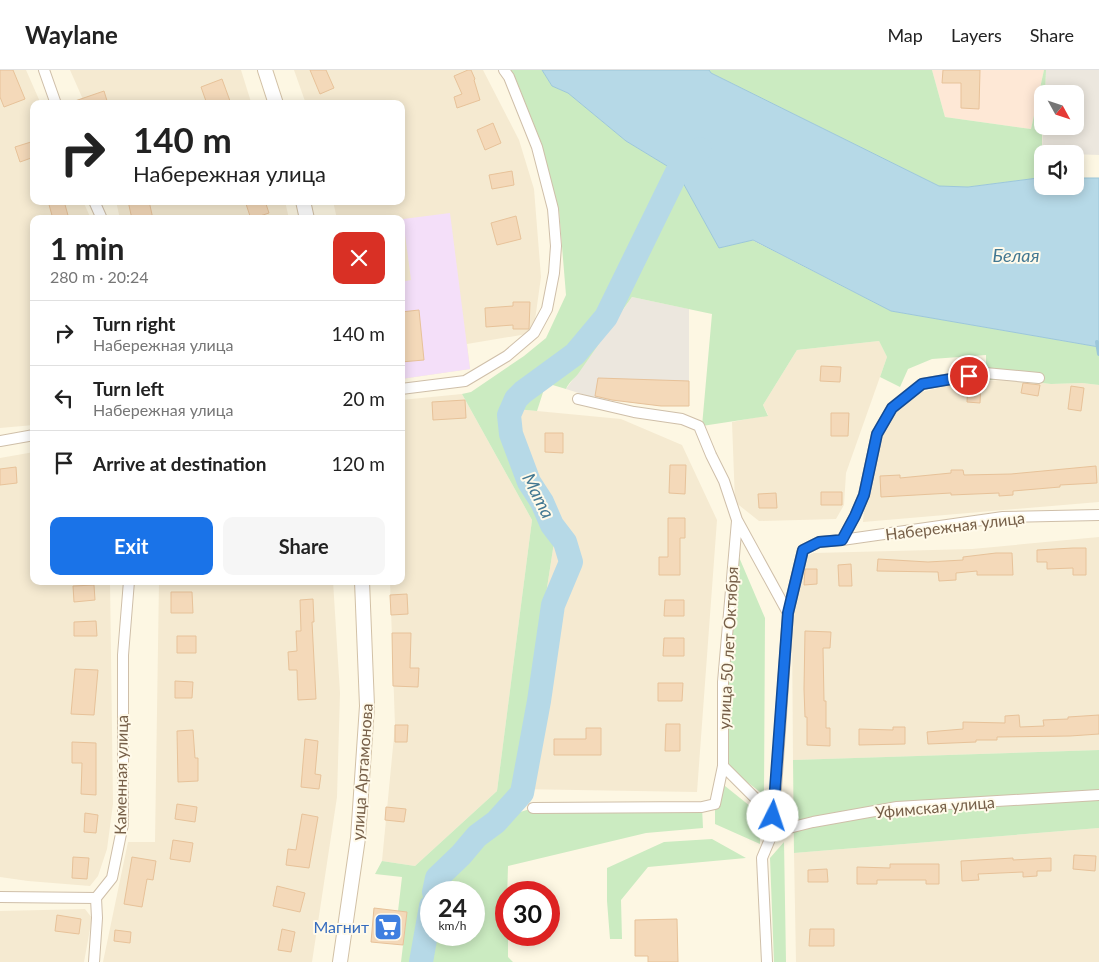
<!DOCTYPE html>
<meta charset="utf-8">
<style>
body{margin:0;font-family:Lato,sans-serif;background:#f6f6f6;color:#222;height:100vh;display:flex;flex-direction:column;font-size:19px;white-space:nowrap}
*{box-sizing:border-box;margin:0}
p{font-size:16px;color:#767676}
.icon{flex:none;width:28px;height:28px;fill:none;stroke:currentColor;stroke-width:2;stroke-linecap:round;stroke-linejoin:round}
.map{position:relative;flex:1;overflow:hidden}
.drawer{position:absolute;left:30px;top:145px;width:375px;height:370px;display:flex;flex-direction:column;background:#fff;border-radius:10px;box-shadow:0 2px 12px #0003}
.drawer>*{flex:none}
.guide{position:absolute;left:30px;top:30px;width:375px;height:105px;border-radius:10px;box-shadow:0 2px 12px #0003;background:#fff;color:#222;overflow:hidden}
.needle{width:32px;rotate:130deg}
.tools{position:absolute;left:1034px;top:15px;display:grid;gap:10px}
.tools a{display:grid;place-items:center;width:50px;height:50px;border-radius:10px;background:#fff;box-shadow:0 2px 12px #0003;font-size:25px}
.speed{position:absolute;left:420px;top:811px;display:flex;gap:10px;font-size:25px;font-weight:700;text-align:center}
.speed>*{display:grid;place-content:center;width:65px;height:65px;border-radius:50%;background:#fff;box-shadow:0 2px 12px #0003;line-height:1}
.speed small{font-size:12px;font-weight:400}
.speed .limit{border:8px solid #d22;background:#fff;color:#111}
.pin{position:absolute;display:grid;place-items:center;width:42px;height:42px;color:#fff;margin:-21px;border:2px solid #fff;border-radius:50%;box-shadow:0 1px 5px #0007}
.me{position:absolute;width:55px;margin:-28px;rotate:4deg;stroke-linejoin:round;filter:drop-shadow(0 0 4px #0008)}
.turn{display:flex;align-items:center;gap:18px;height:105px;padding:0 20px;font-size:22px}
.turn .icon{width:65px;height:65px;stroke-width:2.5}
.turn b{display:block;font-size:35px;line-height:42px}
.round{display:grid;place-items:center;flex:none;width:52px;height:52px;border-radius:10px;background:#f6f6f6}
.headline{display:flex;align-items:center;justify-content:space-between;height:85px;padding:0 20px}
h1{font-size:30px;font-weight:700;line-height:38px}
.button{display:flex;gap:10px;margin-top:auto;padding:10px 20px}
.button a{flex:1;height:58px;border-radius:10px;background:#1a73e8;color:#fff;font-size:20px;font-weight:700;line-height:58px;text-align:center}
.button a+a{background:#f6f6f6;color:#222}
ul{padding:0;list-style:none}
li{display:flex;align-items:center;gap:15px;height:65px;padding:0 20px;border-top:1px solid #e0e0e0}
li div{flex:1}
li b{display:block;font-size:19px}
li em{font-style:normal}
header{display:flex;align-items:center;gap:30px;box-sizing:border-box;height:70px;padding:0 25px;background:#fff;border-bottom:1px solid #e0e0e0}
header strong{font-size:24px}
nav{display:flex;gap:28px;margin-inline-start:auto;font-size:18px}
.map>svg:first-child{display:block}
.residential{fill:#f5ead1}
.commercial{fill:#fee8d6}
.industrial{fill:#ece7de}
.education{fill:#f4dff9}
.green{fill:#cbebc1;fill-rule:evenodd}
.water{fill:#b6d9e7;stroke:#9cc7da}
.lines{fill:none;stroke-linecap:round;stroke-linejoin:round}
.stream{stroke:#9cc7da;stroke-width:4}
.river{stroke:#b6d9e7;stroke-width:24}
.building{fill:#f4d9b9;stroke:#e7c299}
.street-casing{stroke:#cfbfa9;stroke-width:12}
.secondary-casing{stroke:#d2c1a6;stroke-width:16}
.street{stroke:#fff;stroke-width:10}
.secondary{stroke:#fff;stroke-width:14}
.route-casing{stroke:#114b97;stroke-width:12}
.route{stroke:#1a73e8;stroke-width:9}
.labels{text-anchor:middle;stroke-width:4;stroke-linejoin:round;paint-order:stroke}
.street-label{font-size:16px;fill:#765f48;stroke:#fffaea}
.shop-label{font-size:16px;fill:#366cbe;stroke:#fffaea;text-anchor:end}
.water-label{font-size:18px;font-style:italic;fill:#437892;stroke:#fffaea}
</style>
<header>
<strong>Waylane</strong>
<nav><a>Map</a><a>Layers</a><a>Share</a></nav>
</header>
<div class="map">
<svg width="1099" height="892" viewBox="0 0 1099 892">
<rect width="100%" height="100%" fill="#fdf7e3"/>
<path class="residential" d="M0,0H26L41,34H34V131H83L91,149H34V355L0,358Z
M70,0H241L251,32L248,34H85Z
M294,0H483L519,70L534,119L541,207L535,250L527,264L467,274L470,299L401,309V149H337L333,131H401V34H306Z
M116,131H285L289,149H120Z
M879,271L887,287L846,403L844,435L836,449L759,451L735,432L732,352L768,345L763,335L797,280Z
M1016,310L1051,314L1082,313L1099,315V432L863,452L868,388L884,351L922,322L965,311Z
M462,324L532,450L497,721L415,796L382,791L395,656L390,511H401V330Z
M516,339L621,349L682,375L717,450L697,722L516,719L557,453L514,360Z
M34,382V511H110L113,734L107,779L98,806L90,816L28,811L0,807V388Z
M1099,467V680L793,690L792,557L799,488L814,483L972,479Z
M159,511H333L340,623L337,727L312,892H103L128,772H155Z
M1099,758V892H796L794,783Z
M85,839L92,848L84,892H0V841Z"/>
<path class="commercial" d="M932,0H1044L1031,59L945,47Z"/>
<path class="industrial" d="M1046,0H1099V85L1042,83L1043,56H1075V24H1045Z
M632,227L689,239V336H661L598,329L566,319Z"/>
<path class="education" d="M450,143L470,299L401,309V212L411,210L403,149Z"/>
<path class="green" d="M510,0H542L552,16L568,23L626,71L677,102L719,178L752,170L891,241L1099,277V315L1082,313L1051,314L1016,310H986V285L932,289L908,299L900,317L880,307L887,287L879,271L797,280L763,335L768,346L702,356L712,244L632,227C613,253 596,278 578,304C574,309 569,312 566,319L546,313L537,341L516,339L514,360L557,453L516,719L514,744L533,738L702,737L703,758L646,763L508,796L506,865H508V887L513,892H401L407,842L398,841L402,807L375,804L382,791L415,796L497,721L532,450L462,324L471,322L524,286L546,268L566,225L559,140ZM431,822H474V865H431Z
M709,0H932L945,47L1031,59L1044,0H1046L1045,24H1042V83L1038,108L968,117L939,116L711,3Z
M733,473L765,548L764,725L717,689Z
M1099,680V758L794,783L793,690Z
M715,708L760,744V774L715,754Z
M712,769L746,788L648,797L621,830L622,869H610L607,831V798L664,772Z
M784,772L786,892H774L770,788Z"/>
<path class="water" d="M542,0H709L711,3L939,116L968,117L1038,108H1042V116H1075V108H1099V277L891,241L753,170L719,178L677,102L626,71L568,23L552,16Z"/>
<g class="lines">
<path class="stream" d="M1097,272L1099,284"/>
<path class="river" d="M434,822L437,808L461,785L477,766L496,752L522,723L539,631L553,535L571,492L565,472L552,455L542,432L529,412L511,364L509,345L516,329L523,322L575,284L606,247L677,102L700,79
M421,892L431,836"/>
</g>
<path class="building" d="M0,0H13L25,29L4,37L0,27Z
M310,0H326L334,18L320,24Z
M468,0H471L475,9L474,10L480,30L457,38L454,27L462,24L454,6Z
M943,0H980L979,39L961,38V13H942Z
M222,9L230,31L222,34H207L201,17Z
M104,21L108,34H72V32Z
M493,53L501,73L485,80L477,60Z
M34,71V87L20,92L15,77Z
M512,101L514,115L492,119L489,105Z
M48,131H64L69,149H53Z
M128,131H149L153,149H132Z
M256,131H265L269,143L251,149L246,134Z
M516,146L521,169L497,175L491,153Z
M513,232H530L529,259H513V255L486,257L485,238L513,236Z
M419,240L424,290L401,292V242Z
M821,296L841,297L840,312L820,311Z
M598,308L689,311V336H661L612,330L595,326Z
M968,313H981L980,333L967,332Z
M1023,313L1040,315L1038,326L1021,323Z
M1071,316L1084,318L1081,341L1068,339Z
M465,330L466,348L433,350L432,332Z
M831,343H849L848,366H831Z
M545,363H563V383L545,382Z
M670,395H686L685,424L669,423Z
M1096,396L1097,413L1060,415V417L1013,421V425L999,426V423L951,425V423L881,427L880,406L900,405V408L951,403V400H963L964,405L1011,404Z
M16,397L17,413L0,415V399Z
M821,422H842V435H821Z
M776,423L777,438H759L758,424Z
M668,448H685V468H680V505H659V487H668Z
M1073,478H1086V505H1073V498L1047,499V492H1037V480Z
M996,483H1012L1013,505H977V501L956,503V510L939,511L938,502L877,501L878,489L928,492L963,490V487Z
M851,494L852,516H839L838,495Z
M805,499H817V514L804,515Z
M94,515L95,530L74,532L73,516Z
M171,522H192L193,543H171Z
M407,524L408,544L391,545L390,525Z
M313,529L314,552H312L316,629L298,630L297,600H289L288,582L297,581L296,561H301L300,530Z
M665,530H684V546H664Z
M96,551L97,566H74V552Z
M805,561L831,562L830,578H823L824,631H826V658H830V676L807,675V647H805L804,619Z
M392,563H411L410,598H419L418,617L393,616Z
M177,566H196V583H177Z
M664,568H684V586H663Z
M75,599L98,600L94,645L71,644Z
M175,611L193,612L192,628H175Z
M658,613H683L682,631H658Z
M1019,645L1020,657L1044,656L1043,650L1068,649V647L1099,645V664L1070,666L997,667V670H976V672L928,674L927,662L963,659V652L1005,653V646Z
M666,654H680V681H665Z
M395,655H408L407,672H395Z
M893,657H905V674L859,675V659L893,660Z
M586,658H601V685H554V669H586Z
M193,660L195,688H198V711L178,712L177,661Z
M305,669L318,671L315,704L321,705L319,719L301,717Z
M72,672L96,673V725L81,724L82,693H72Z
M177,734L197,737L195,752L175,749Z
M386,737L406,739L404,752L385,750Z
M85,743L98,745L96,763L84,762Z
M302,744L318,747L309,798L286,795L288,779L296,780Z
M173,770L193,773L190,792L170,789Z
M1074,785L1096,786L1095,801L1073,799Z
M73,787L89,788L87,809L72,808Z
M132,787L156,791L153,810L147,809L142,837L124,834Z
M1013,788V790L1051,788V801H1037V806L1023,807V802L978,804L979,810L962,811L961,791Z
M890,794H939V814H926V810H877V814H857V797L890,798Z
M827,799L828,812H808V800Z
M277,816L305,823L300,842L273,836Z
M374,838L407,842L403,875L371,872Z
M57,845L81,849L79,864L55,861Z
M677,849L678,892H648V886H635V850Z
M282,859L295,862L291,882L278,880Z
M810,859H834V876H809Z
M115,860L131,862L130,873L114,871Z"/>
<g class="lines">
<defs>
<path id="street" d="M44,0L56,34
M94,131L102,149
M401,319L465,311L507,286L534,263L547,239L554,203L556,176L553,139L537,77L509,7L504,0
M578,329L634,342L682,349L699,356L711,385L724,411L737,450L788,543
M0,371L34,365
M737,451L723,612V696L773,746
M842,470L855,446L864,425L877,364L892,338L922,314L985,303L1039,308
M533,738L702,737L715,734L723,696
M773,762L813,752L897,737L1099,725
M0,827L96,828
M94,892L97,848L96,828L112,808L123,754V585L129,511
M767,892L762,788L773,762L788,543L803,480L819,472L842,470L1003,447L1099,445"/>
<path id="secondary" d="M265,0L276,34
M303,131L307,149
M340,892L358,768L367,636L362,511"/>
</defs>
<use href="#street" class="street-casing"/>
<use href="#secondary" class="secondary-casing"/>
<use href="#street" class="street"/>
<use href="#secondary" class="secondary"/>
</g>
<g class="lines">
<defs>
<path id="route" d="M773,746L788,543L803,480L819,472L842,470L855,446L864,425L877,364L892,338L922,314L969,306"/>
</defs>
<use href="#route" class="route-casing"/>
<use href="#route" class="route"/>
</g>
<defs>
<symbol id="supermarket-square" viewBox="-11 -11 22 22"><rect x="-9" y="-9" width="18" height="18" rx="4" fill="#3f7fe0" stroke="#fffaea"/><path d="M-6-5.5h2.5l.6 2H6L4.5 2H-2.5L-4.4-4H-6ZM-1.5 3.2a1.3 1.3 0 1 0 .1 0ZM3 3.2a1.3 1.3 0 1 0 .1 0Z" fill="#fff"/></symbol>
</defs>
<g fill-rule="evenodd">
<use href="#supermarket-square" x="372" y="841" width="32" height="32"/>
</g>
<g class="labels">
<g class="street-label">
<text transform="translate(955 456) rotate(-7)" y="6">Набережная улица</text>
<text transform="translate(728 578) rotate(-87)" y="6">улица 50 лет Октября</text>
<text transform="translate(362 702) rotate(-86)" y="6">улица Артамонова</text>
<text transform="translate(121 705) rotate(-89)" y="6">Каменная улица</text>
<text transform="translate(935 737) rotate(-5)" y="6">Уфимская улица</text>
</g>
<g class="shop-label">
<text x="369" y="863">Магнит</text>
</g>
<g class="water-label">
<text x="1016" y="192">Белая</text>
<text transform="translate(538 426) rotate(63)" y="6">Мата</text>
</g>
</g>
</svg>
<div class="tools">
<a><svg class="needle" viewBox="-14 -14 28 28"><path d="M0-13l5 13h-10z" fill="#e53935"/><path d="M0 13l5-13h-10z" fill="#767676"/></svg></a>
<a><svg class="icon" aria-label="sound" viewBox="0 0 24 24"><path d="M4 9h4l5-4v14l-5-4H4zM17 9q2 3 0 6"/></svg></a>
</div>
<div class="speed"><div>24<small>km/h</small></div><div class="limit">30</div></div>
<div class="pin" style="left:969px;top:306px;background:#d93025"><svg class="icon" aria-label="arrive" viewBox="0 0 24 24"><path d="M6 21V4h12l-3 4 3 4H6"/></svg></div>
<svg class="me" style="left:773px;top:746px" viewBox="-20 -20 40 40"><circle r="19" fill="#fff"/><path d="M0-13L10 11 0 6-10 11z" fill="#1a73e8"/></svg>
<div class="guide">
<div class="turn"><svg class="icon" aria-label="right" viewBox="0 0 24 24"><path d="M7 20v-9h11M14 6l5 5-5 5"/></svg><div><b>140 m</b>Набережная улица</div></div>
</div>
<section class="drawer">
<div class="headline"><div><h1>1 min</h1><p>280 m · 20:24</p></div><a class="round" style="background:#d93025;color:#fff"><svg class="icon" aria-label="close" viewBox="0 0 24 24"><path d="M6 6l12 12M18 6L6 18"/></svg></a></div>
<ul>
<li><svg class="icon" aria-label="right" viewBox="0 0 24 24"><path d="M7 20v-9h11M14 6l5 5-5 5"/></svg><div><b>Turn right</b><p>Набережная улица</p></div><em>140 m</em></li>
<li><svg class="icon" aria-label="left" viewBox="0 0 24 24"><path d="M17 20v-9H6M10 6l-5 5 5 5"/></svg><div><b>Turn left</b><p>Набережная улица</p></div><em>20 m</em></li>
<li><svg class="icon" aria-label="arrive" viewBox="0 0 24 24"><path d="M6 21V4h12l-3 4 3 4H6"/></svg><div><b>Arrive at destination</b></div><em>120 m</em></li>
</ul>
<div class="button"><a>Exit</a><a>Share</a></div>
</section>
</div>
